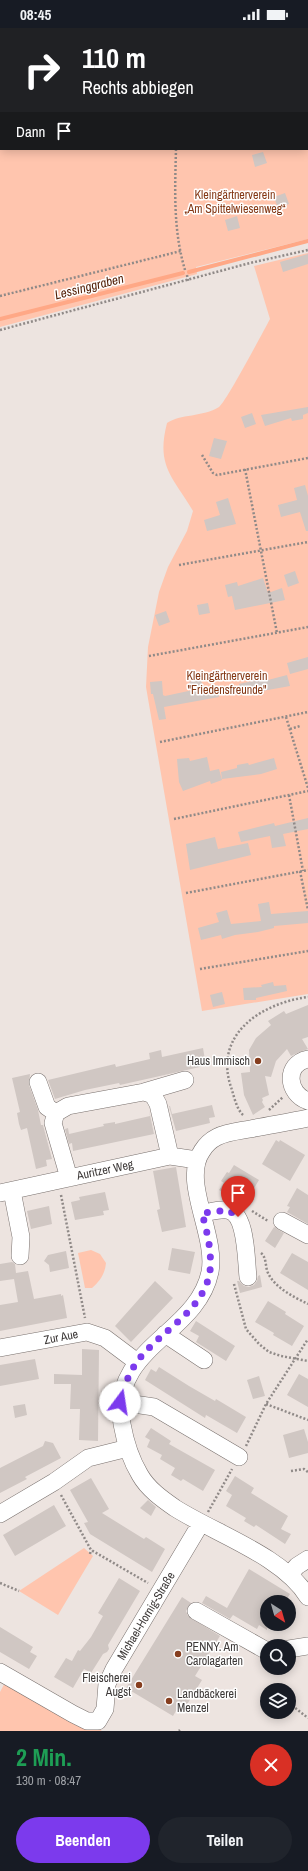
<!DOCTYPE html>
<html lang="de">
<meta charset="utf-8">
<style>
body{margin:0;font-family:"Archivo Narrow",sans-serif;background:#20242c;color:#f1f3f6;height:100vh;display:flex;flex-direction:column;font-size:15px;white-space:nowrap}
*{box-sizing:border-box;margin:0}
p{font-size:13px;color:#9ea1a6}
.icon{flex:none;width:22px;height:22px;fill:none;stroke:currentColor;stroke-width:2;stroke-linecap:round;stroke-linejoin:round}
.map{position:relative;height:1703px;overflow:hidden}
.side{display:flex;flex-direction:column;background:#171b24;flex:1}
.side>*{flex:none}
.hud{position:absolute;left:0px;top:0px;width:308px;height:122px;box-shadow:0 2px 10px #0003;background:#202124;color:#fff;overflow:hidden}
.needle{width:26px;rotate:143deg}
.buttons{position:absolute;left:260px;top:1567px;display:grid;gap:8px}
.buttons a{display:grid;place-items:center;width:36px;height:36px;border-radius:50%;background:#171b24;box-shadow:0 2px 10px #0003;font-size:20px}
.pin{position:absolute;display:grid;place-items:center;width:34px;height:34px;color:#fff;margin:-41px -17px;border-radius:50% 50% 50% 0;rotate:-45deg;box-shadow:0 0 4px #0007}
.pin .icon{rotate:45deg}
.me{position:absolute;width:44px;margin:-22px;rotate:14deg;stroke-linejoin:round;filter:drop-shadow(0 0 3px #0008)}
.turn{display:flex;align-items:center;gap:14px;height:84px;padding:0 16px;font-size:18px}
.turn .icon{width:52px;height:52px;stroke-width:2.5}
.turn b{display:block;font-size:28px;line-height:34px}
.then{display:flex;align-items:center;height:38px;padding:0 16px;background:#0003;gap:8px;font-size:15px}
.round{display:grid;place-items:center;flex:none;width:42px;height:42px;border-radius:21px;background:#20242c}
.headline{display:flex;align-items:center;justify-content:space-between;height:68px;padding:0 16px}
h1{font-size:24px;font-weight:700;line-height:30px;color:#1e9e55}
.action{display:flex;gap:8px;margin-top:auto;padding:8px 16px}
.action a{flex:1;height:46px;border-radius:24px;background:#7c3aed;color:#fff;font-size:16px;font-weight:700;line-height:46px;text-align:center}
.action a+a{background:#20242c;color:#f1f3f6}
.status{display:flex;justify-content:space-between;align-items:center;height:28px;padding:0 20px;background:#171b24;direction:ltr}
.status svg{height:11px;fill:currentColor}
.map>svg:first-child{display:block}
.green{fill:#ffc5ae;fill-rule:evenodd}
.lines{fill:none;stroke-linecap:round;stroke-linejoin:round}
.stream{stroke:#ffa886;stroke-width:4}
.building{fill:#d0c7c3}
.minor-casing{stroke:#79716e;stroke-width:18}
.path{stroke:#908a88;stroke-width:2.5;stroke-dasharray:2 2;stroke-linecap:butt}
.minor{stroke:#fff;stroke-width:17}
.route{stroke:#7c3aed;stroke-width:7;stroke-dasharray:0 12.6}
.poi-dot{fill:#863e1f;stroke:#fff;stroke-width:1.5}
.labels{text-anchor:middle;stroke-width:3;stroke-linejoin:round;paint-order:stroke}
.park-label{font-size:12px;fill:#843815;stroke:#fff}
.poi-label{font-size:12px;fill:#3c3837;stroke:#fff;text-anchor:end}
.street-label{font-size:12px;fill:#3c3837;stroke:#fff}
.water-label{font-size:13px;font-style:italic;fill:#501c03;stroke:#fff}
</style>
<div class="status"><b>08:45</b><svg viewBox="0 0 49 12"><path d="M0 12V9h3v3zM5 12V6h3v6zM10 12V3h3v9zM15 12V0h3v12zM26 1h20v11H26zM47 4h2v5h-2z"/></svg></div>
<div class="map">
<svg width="308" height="1703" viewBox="0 0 308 1703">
<rect width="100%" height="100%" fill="#ede4e0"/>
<path class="green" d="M0,0H308V211L196,239L197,246L0,299ZM1,1H307V121H1Z
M308,225V966L202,983L146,659L148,619L159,564L168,539L187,503L193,483C172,448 156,438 167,395C180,386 203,389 219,379C226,374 263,304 270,291L254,238Z
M91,1222L100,1226L106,1235C105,1246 100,1253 92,1260H85L78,1225Z
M84,1520L93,1528L58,1587L19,1563Z
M8,1649L102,1703H0V1664Z"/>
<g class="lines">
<path class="stream" d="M189,244L308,213
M0,291L183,245"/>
</g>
<path class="building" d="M263,124L267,135L255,139L252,127Z
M285,165L289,176L278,180L274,169Z
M237,188L240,200L228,203L225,192Z
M308,226V236L283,244L280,234Z
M308,379V385L303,387V391L292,393L291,390L265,398L261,387Z
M252,385L256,396L245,400L241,389Z
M214,410L227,413L221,431L209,428Z
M305,457L308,468V503H306L300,484L281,489L278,477L297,472L294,460Z
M228,470L236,496L207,503L204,492L220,487L216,474Z
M295,543L299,555L288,559L284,547Z
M263,550L268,565L282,560L285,572L235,582L232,568L228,569L225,557L237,554L238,558Z
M208,575L210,585L199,587L197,577Z
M166,583L170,594L159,598L155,587Z
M308,629V641L290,646L287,635Z
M287,647L290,658L241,667L239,656L267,650L268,652Z
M200,650L204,660L217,657L219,669L164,679L166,691L159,692L153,666H151L150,654L162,653L163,667L165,668L193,662L189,654Z
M207,729L210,743L219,741L222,752L211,756L210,753L183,763L179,754L177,731L189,730L190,733Z
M274,730L277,741L261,746L222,751L221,744L237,740V737L248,735L249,737Z
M308,790V801L283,806L286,818L272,820L270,808L241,814L238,804L274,795L275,798Z
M215,809L218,821L248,815L251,827L190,842L186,816Z
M269,874L271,886L308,883V895L274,898V900L258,904L235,907L222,911L221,907L201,912L198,900L219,894L216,885L227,882L231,896L261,893L258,876Z
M273,954L274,958L286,957L287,963L256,970V972H244L243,960L262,959L261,957Z
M222,964L225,976L213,979L210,967Z
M308,977V1009L302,1011L308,1021L297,1025L291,1028L287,1021L276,1033L271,1049L265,1048L269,1067L262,1070L263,1072L262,1074L265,1079L253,1087L244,1067L241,1045L250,1044L249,1022L256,1010L271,997L268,993L284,983L286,986Z
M203,1020L205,1032L199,1033L200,1039L120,1057L119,1055L85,1062L55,1071L48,1052L115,1036L116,1039L150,1031L149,1025L161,1022L162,1029Z
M30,1046L29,1057L38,1082L41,1097H43L52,1131L46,1132L47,1138L36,1141L27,1100L21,1102L19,1096L17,1085L20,1084L12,1050Z
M212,1077L215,1089L209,1090L210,1095L176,1103L169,1078H170L172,1086Z
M149,1082L154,1106L73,1123L72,1115L69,1116L65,1101L68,1100L69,1106L104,1098L103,1096L115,1094V1096L150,1088Z
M276,1112L279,1114L280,1112L305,1127L290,1153L262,1136Z
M234,1137L259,1152L244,1177L219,1162L224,1155L221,1153L227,1144L229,1145Z
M176,1139L186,1199L162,1204L157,1182L160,1181L153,1143Z
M297,1160L308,1167V1196L287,1184L290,1179L287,1178Z
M105,1164L109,1182L103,1183L104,1187L75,1192L71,1174L80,1172L79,1169Z
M49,1178L52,1196L31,1201L27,1183Z
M274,1199L284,1205L275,1220L265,1213Z
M172,1220L195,1224L190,1246L168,1242Z
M66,1223L69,1240L50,1244L49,1237L44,1233L48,1227Z
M292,1225L308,1234V1262L280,1245Z
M12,1234L15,1236L16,1245L28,1243L34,1271L61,1266V1268L63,1267L67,1290L0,1303V1277L18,1274L14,1251L0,1253V1236Z
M260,1247L262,1259L240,1265L237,1253H239L244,1258L249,1259L254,1257L257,1253L258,1248Z
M155,1253L173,1270L131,1314L115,1298Z
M268,1273L286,1284L285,1286L304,1298L292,1318L273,1307L274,1305L255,1294Z
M196,1293L235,1318L226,1333L196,1314L199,1308L190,1303Z
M82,1321L99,1322L98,1413L79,1412L80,1381H70L71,1356H54V1346L82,1347Z
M35,1331L39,1351L0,1358V1337Z
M159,1339L189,1358L215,1373L216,1371L246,1389L237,1405L206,1387L205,1390L145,1352L151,1341L156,1344Z
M299,1346L308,1351V1379L287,1367Z
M259,1348L265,1368L253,1371L247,1352Z
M25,1376L27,1387L15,1390L13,1378Z
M151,1400L171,1413L169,1416L215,1442L203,1463L183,1451L181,1453L171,1447L175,1440L160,1431L162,1427L147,1419L150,1412L145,1409Z
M304,1401L308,1414V1425L289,1430L283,1407Z
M45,1413L53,1415L61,1430L25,1449L27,1451L0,1465V1440L43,1418Z
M235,1448L254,1460L251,1465L288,1488L281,1501L291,1506L285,1516L256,1497L254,1499L244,1493L246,1490L226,1478L232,1467L226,1463Z
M91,1450L109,1481L102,1485L144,1511L146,1509L165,1521L152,1544L90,1506L84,1495L88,1494L70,1462Z
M148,1472L156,1479L151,1488L140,1480Z
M54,1477L66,1498L15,1528L3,1507Z
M249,1541L290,1566L285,1574H267V1602L259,1597L257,1601L233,1587L230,1591L202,1575L206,1568L227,1580Z
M119,1550L140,1563L108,1617L109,1621L107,1624L103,1626L91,1645L84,1641L73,1660L54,1649L66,1630L72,1633L78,1622L80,1623L91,1609L103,1588L98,1585Z
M182,1569L191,1575L186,1583L188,1588L220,1608L195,1648L202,1652L186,1678L181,1674L173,1688L126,1660Z
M0,1599L33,1619L30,1624L37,1628L29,1641L0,1624Z"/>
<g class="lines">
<defs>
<path id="minor" d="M308,1031C284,1036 287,1066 308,1073
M38,1054L47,1079L56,1085
M144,1064L185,1052
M308,1090C289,1094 270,1097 250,1101C239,1103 227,1104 217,1109C211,1112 205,1118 202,1123C181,1153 217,1207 210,1244C197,1307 109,1319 122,1396C125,1413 131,1432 140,1447C148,1461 162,1471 175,1480C216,1506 283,1528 308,1569
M69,1150L53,1095L56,1085L68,1078L144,1064L153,1067L158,1076L170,1128
M12,1163L21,1209L20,1228
M0,1165L170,1128L197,1132
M203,1185C210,1184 220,1181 227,1182C247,1184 246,1233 248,1249
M282,1193L308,1207
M165,1306L204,1332
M0,1320L87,1304L105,1310L137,1334
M120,1374L154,1379L239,1429
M0,1486L54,1454L88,1430L128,1420
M290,1546L297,1538L308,1531
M196,1583L267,1623
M289,1621L308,1618
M0,1644L73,1686L87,1693H98L105,1681L107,1656L114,1641L201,1495"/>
</defs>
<use href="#minor" class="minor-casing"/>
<path class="path" d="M190,1V0
M307,16H308
M176,121C175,162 173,202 185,242
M187,247L188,253
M0,268L181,223
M0,302L250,235L308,222
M202,427L213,445L217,447L308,430
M245,441L277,605
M179,537L308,514
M149,628L308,599
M286,689L308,760
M290,701L300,698
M160,714L308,684
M289,767L303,843
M174,791L308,763
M300,843L308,882
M186,865L308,842
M200,941L308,923
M269,1082L283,1069
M243,1087C236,1080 234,1068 231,1059C213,1006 262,975 308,969
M61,1167L85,1290
M252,1183L268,1193
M261,1225C267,1230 265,1239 268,1245C275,1260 294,1269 308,1276
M234,1256L246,1301L259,1316L269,1324L281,1328L308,1333
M266,1376L308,1392
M246,1418L266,1376L308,1311
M291,1443L304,1441L308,1444
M61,1467L91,1522L148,1555
M208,1484L232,1441
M90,1526L91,1522
M0,1555L19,1563
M289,1675L308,1690
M179,1703L180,1702"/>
<use href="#minor" class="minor"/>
</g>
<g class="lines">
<path class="route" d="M120,1374C123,1360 128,1348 136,1335C158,1304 204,1284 210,1243C212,1223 207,1204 202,1185L228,1182L238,1189"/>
</g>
<g class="poi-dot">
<circle cx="258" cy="1033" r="4"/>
<circle cx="178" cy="1626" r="4"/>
<circle cx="139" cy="1657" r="4"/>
<circle cx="169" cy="1673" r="4"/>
</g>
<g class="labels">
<g class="park-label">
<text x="235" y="171">Kleingärtnerverein<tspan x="235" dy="14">„Am Spittelwiesenweg“</tspan></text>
<text x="227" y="652">Kleingärtnerverein<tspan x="227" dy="14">"Friedensfreunde"</tspan></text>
</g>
<g class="poi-label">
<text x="250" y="1037">Haus Immisch</text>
<text x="186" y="1623" text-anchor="start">PENNY. Am<tspan x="186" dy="14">Carolagarten</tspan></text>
<text x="131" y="1654">Fleischerei<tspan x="131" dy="14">Augst</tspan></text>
<text x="177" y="1670" text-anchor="start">Landbäckerei<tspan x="177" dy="14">Menzel</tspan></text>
</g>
<g class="street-label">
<text transform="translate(105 1142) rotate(-12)" y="4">Auritzer Weg</text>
<text transform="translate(61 1309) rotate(-11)" y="4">Zur Aue</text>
<text transform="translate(146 1588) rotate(-59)" y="4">Michael-Hornig-Straße</text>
</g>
<g class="water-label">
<text transform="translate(89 258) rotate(-14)" y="5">Lessinggraben</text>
</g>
</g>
</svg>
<div class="buttons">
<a><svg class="needle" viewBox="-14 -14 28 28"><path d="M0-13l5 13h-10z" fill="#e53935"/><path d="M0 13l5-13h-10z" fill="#9ea1a6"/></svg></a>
<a><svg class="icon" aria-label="search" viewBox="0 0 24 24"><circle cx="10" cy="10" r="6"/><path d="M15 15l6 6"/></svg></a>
<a><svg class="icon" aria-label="layers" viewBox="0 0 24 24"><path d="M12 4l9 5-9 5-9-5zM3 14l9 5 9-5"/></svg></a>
</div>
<div class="pin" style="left:238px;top:1189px;background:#d93025"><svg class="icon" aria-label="arrive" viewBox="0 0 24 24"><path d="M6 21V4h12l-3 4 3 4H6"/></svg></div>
<svg class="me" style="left:120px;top:1374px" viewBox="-20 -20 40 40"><circle r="19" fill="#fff"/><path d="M0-13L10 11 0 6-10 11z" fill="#7c3aed"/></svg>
<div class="hud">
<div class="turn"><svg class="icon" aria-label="right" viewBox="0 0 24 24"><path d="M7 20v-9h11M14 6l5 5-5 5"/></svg><div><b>110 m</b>Rechts abbiegen</div></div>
<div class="then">Dann<svg class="icon" aria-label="arrive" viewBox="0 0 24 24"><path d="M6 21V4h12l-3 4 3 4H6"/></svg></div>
</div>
</div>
<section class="side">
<div class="headline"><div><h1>2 Min.</h1><p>130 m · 08:47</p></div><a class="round" style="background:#d93025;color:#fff"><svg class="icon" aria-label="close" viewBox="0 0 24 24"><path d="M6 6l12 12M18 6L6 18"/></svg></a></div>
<div class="action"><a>Beenden</a><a>Teilen</a></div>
</section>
